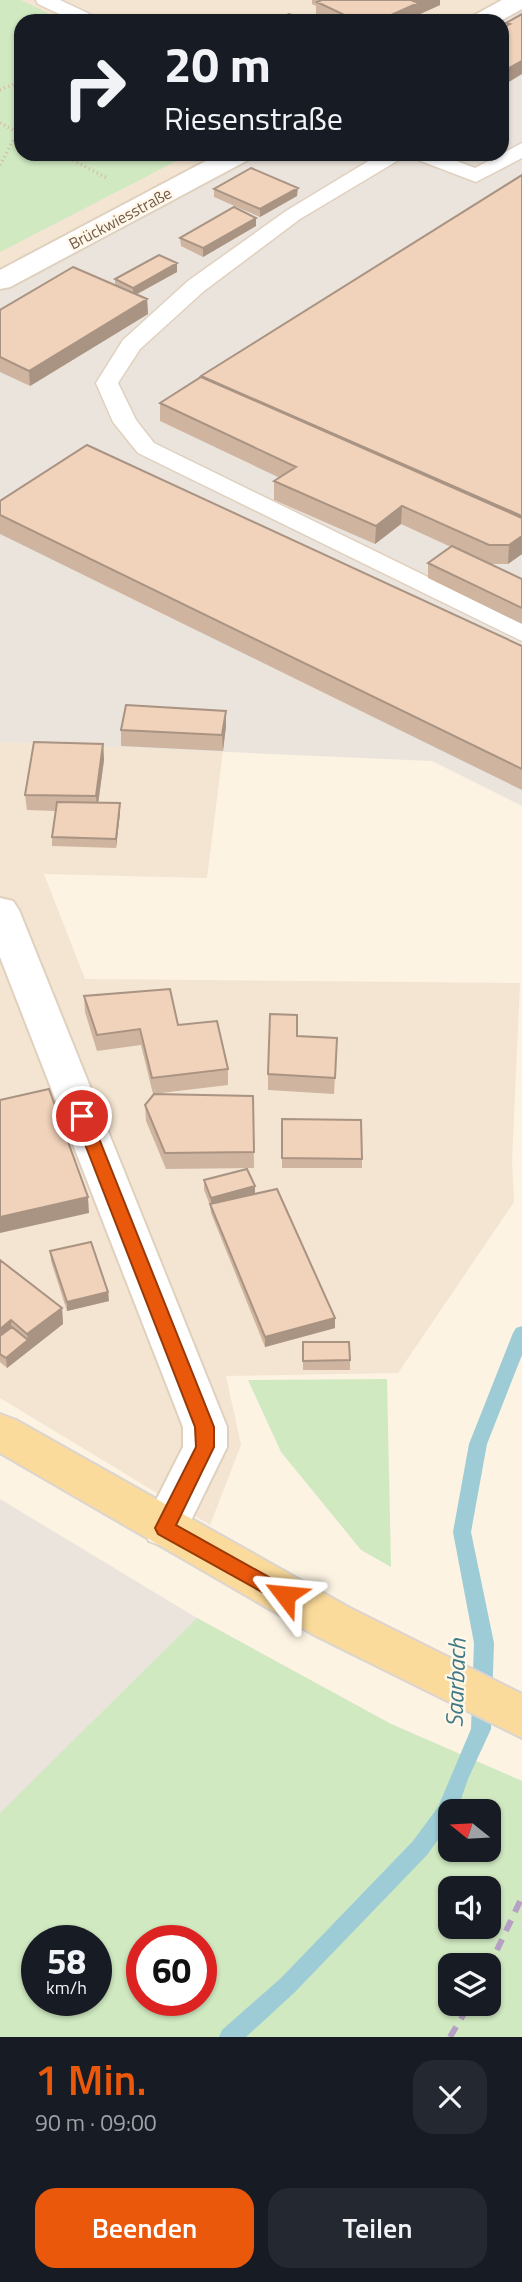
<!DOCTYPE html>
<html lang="de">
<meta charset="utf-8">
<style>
body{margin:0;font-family:"Titillium Web",sans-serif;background:#242831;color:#f1f3f6;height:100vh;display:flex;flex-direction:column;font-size:26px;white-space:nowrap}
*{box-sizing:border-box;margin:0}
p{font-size:23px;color:#9ea1a6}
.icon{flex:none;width:38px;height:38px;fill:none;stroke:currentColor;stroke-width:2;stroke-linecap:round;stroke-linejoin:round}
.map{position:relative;height:2037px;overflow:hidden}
.details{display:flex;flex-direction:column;background:#171b24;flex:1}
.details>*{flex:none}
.top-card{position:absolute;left:14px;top:14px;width:495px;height:147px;border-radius:21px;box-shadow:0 2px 5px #0004;background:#171b24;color:#f1f3f6;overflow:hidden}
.needle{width:46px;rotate:288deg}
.tools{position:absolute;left:438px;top:1799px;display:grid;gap:14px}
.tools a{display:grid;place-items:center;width:63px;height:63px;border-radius:14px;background:#171b24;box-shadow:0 2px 5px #0004;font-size:35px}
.speed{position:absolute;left:21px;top:1925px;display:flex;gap:14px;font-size:35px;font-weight:700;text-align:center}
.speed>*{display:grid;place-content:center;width:91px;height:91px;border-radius:50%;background:#171b24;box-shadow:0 2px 5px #0004;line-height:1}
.speed small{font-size:18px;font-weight:400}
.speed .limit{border:10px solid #d22;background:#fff;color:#111}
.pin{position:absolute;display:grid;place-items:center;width:60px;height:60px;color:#fff;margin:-30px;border:4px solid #fff;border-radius:50%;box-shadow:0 2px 7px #0007}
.me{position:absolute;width:77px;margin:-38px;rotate:299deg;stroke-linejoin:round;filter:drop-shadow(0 0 5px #0008)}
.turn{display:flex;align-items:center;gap:24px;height:147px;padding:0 35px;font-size:32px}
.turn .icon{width:91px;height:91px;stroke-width:2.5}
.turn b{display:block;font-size:49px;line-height:60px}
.round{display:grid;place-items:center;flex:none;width:74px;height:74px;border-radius:21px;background:#242831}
.head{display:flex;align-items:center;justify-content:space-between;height:119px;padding:0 35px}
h1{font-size:42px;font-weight:600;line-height:52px;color:#ea580c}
.primary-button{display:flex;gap:14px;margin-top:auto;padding:14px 35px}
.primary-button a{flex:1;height:80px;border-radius:21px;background:#ea580c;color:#fff;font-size:28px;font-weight:600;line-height:80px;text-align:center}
.primary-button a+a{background:#242831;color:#f1f3f6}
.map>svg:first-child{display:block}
.residential{fill:#f3e5d1}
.industrial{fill:#ebe4dd;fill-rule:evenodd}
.green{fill:#d0e9c1;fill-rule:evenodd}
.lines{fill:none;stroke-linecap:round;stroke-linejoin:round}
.stream{fill:#9dccd7;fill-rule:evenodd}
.lane-casing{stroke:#e0d0be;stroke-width:3}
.street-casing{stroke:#e0d0be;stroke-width:4}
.primary-casing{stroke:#dbd4d0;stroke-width:4}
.path{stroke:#d6b69d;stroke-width:3.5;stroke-dasharray:1 3.5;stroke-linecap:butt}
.lane{fill:#fff;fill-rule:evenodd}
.street{fill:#fff;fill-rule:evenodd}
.primary{fill:#fbdb9b;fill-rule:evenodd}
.rail{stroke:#b6a1c5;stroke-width:6;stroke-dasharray:12 9;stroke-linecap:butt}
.wall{fill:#cfb5a0}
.shaded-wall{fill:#a99382}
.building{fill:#f1d2ba;stroke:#a99382;stroke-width:2}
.route{fill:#ea580c;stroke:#983908;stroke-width:2}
.labels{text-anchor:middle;stroke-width:5;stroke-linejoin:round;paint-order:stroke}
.far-street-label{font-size:16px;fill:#735a49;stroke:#fff7e8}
.near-water-label{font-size:24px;font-style:italic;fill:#427987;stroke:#fff7e8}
</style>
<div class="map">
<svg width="522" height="2037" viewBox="0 0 522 2037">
<rect width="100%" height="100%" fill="#fcf3e2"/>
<path class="residential" d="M0,0H512L482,21H21V154H239L0,281Z
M0,742L223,751L207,878L44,874L85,979L520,983L512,1161L514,1202L398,1373L226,1376L241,1445L210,1525L0,1398Z"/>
<path class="industrial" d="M522,0V806L432,761L0,742V281L239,154H502V21H482Z
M0,1499L197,1618L391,1724L522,1781V2037H0ZM450,1811H488V1850H450ZM450,1888H488V1927H450ZM37,1941H96V2000H37ZM142,1941H201V2000H142ZM450,1965H488V2004H450Z"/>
<path class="green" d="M0,0H21L64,21H21V154H190L0,252Z
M387,1379L391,1567L361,1550L281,1452L248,1380Z
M197,1618L391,1724L522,1781V2037H0V1813ZM450,1811H488V1850H450ZM450,1888H488V1927H450ZM37,1941H96V2000H37ZM142,1941H201V2000H142ZM450,1965H488V2004H450Z"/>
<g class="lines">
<path class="stream" d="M522,1326V1355L487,1444L471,1532L494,1643L491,1729L468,1779L457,1811H450V1823L427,1855L295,1992L246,2037H219L222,2030L281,1978L413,1841L438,1807L471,1729L474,1643L453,1532L469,1444L513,1333L516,1328Z"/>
<defs>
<path id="lane" d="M36,0H60L96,17L99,21H74L38,4Z
M522,143V158L476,182L413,158L410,154H438L475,168Z
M380,154H405L402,158L300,219L204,291L140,349L118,383L136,420L154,443L522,623V641L138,453L113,422L96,383L123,340L188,281L286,211Z"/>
<path id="street" d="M502,0H522V9L500,21H470L473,16Z
M219,154H252L248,160L10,287L0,289V270Z
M0,898L13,901L19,910L227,1427V1447L181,1541L165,1547L149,1541L142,1528L183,1447V1427L0,957Z"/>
<path id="primary" d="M0,1414L16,1420L350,1608L522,1694V1738L316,1636L0,1453Z"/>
</defs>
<use href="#lane" class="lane-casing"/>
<use href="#street" class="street-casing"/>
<use href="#primary" class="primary-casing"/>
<path class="path" d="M0,90L21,81
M0,123L21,134
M61,154L107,178
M0,165L18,132"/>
<use href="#lane" class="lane"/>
<use href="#street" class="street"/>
<use href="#primary" class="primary"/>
<path class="rail" d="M488,1969L522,1897
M450,2037L470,2004"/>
</g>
<path class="wall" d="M312,0H440V5L418,15L417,20L415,21H321L316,19V6L312,4Z
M462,154H480L473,158Z
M522,175V554L508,564H490L522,579V624L428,578V563L451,547L401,524L375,544L274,500V481L280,478L160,421V403L201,377V376Z
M214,189L297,196L260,217L214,197Z
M256,226L203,257L181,246L180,238Z
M177,263V272L136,295L147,299L148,314L30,386L0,372V310L115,285V279Z
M0,501L522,646V790L0,534Z
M226,711V726L223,751L121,746V730Z
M103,744L104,760L98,803L120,813L116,848L52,846V837L56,811L27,810L25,795Z
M84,996L178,1025L228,1069V1085L153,1094L141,1045L97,1051L85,1012Z
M297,1036L337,1038L334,1094L268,1090V1074Z
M253,1096L254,1168L166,1169L146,1121L145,1105Z
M282,1119L362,1159V1168H282Z
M204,1180L255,1186V1194L335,1328L265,1347L211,1213L210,1205L204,1190Z
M50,1251L108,1292L109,1301L67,1311L51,1261Z
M0,1260L62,1308L63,1324L7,1368L0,1362Z
M303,1342L350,1360V1370H303Z"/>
<path class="shaded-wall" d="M415,0H440V5L418,15L417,20L415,21H378Z
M522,61V74L502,86V72Z
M507,125L506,139L502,141V128Z
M473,154H480L473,158Z
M298,188L297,196L260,217V209Z
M256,218V226L203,257V248Z
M177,263V272L133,296V288Z
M147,299L148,314L30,386L29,371Z
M402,506L401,524L375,544L376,526Z
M522,536V554L508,564L509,545Z
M226,711V726L223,751L222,735Z
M103,744L104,760L97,812L96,796Z
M120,803V813L116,848V839Z
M255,1186V1196L211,1207V1198Z
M88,1197L89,1213L0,1233V1217Z
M108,1292L109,1301L67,1311V1302Z
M62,1308L63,1324L7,1368L6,1358L28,1340L27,1334Z
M335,1318V1328L265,1347V1337Z
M11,1320L12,1336L0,1346V1329Z"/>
<path class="building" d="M322,0H415L413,1L418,3L378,21H357L317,2Z
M289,14L307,21H274Z
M522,14V61L502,72V28L510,24L506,23Z
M251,168L298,188L260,209L214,189Z
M522,175V516L201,376Z
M234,207L256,218L203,248L180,238Z
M159,255L177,263L133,288L115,279Z
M73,267L147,299L29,371L0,357V310Z
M201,377L522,518V536L509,545H489L402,506L376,526L274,481L296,467L160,403Z
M87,445L522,646V769L0,515V501Z
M452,546L522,579V608L428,563Z
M126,705L226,711L222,735L121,730Z
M34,742L103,744L96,796L25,795Z
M57,802L120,803L116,839L52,837Z
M170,989L178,1025L217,1021L228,1069L152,1078L140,1029L97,1035L84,996Z
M270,1014L297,1015V1036L337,1038L335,1078L268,1074Z
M49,1089L88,1197L0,1217V1100Z
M154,1094L253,1096L254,1152L165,1153L145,1105Z
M282,1119L361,1120L362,1159L282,1158Z
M247,1169L255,1186L211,1198L204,1180Z
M277,1189L335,1318L265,1337L210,1204Z
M91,1242L108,1292L67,1302L50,1251Z
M0,1260L62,1308L27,1334L11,1320L0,1329Z
M12,1327L28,1340L6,1358L0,1354V1336Z
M303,1342H349L350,1360L303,1361Z"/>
<path class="route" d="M82,1111L90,1116L214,1427V1447L176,1525L292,1590L295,1595L292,1601L285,1604L278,1601L158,1534L155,1528L196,1447L195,1427L74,1116Z"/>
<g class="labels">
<g class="far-street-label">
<text transform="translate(120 218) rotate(-28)" y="6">Brückwiesstraße</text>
</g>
<g class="near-water-label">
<text transform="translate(456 1683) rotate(-88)" y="8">Saarbach</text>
</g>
</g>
</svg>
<div class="tools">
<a><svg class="needle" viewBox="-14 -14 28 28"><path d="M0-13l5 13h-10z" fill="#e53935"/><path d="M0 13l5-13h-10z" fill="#9ea1a6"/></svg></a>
<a><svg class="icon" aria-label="sound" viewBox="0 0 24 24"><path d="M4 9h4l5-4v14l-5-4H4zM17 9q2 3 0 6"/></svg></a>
<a><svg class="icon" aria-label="layers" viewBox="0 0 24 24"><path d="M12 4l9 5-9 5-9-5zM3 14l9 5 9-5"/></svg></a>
</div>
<div class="speed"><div>58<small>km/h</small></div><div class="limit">60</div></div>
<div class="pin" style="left:82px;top:1116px;background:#d93025"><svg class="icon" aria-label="arrive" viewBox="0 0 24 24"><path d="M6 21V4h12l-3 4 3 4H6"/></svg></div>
<svg class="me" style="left:285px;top:1595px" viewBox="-20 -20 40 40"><path d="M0-17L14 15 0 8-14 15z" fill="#ea580c" stroke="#fff" stroke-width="4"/></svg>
<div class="top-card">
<div class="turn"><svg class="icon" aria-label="right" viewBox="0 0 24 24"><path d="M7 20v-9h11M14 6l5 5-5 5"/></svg><div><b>20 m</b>Riesenstraße</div></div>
</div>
</div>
<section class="details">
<div class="head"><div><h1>1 Min.</h1><p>90 m · 09:00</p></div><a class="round"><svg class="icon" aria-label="close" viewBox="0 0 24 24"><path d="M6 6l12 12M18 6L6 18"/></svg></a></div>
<div class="primary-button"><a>Beenden</a><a>Teilen</a></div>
</section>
